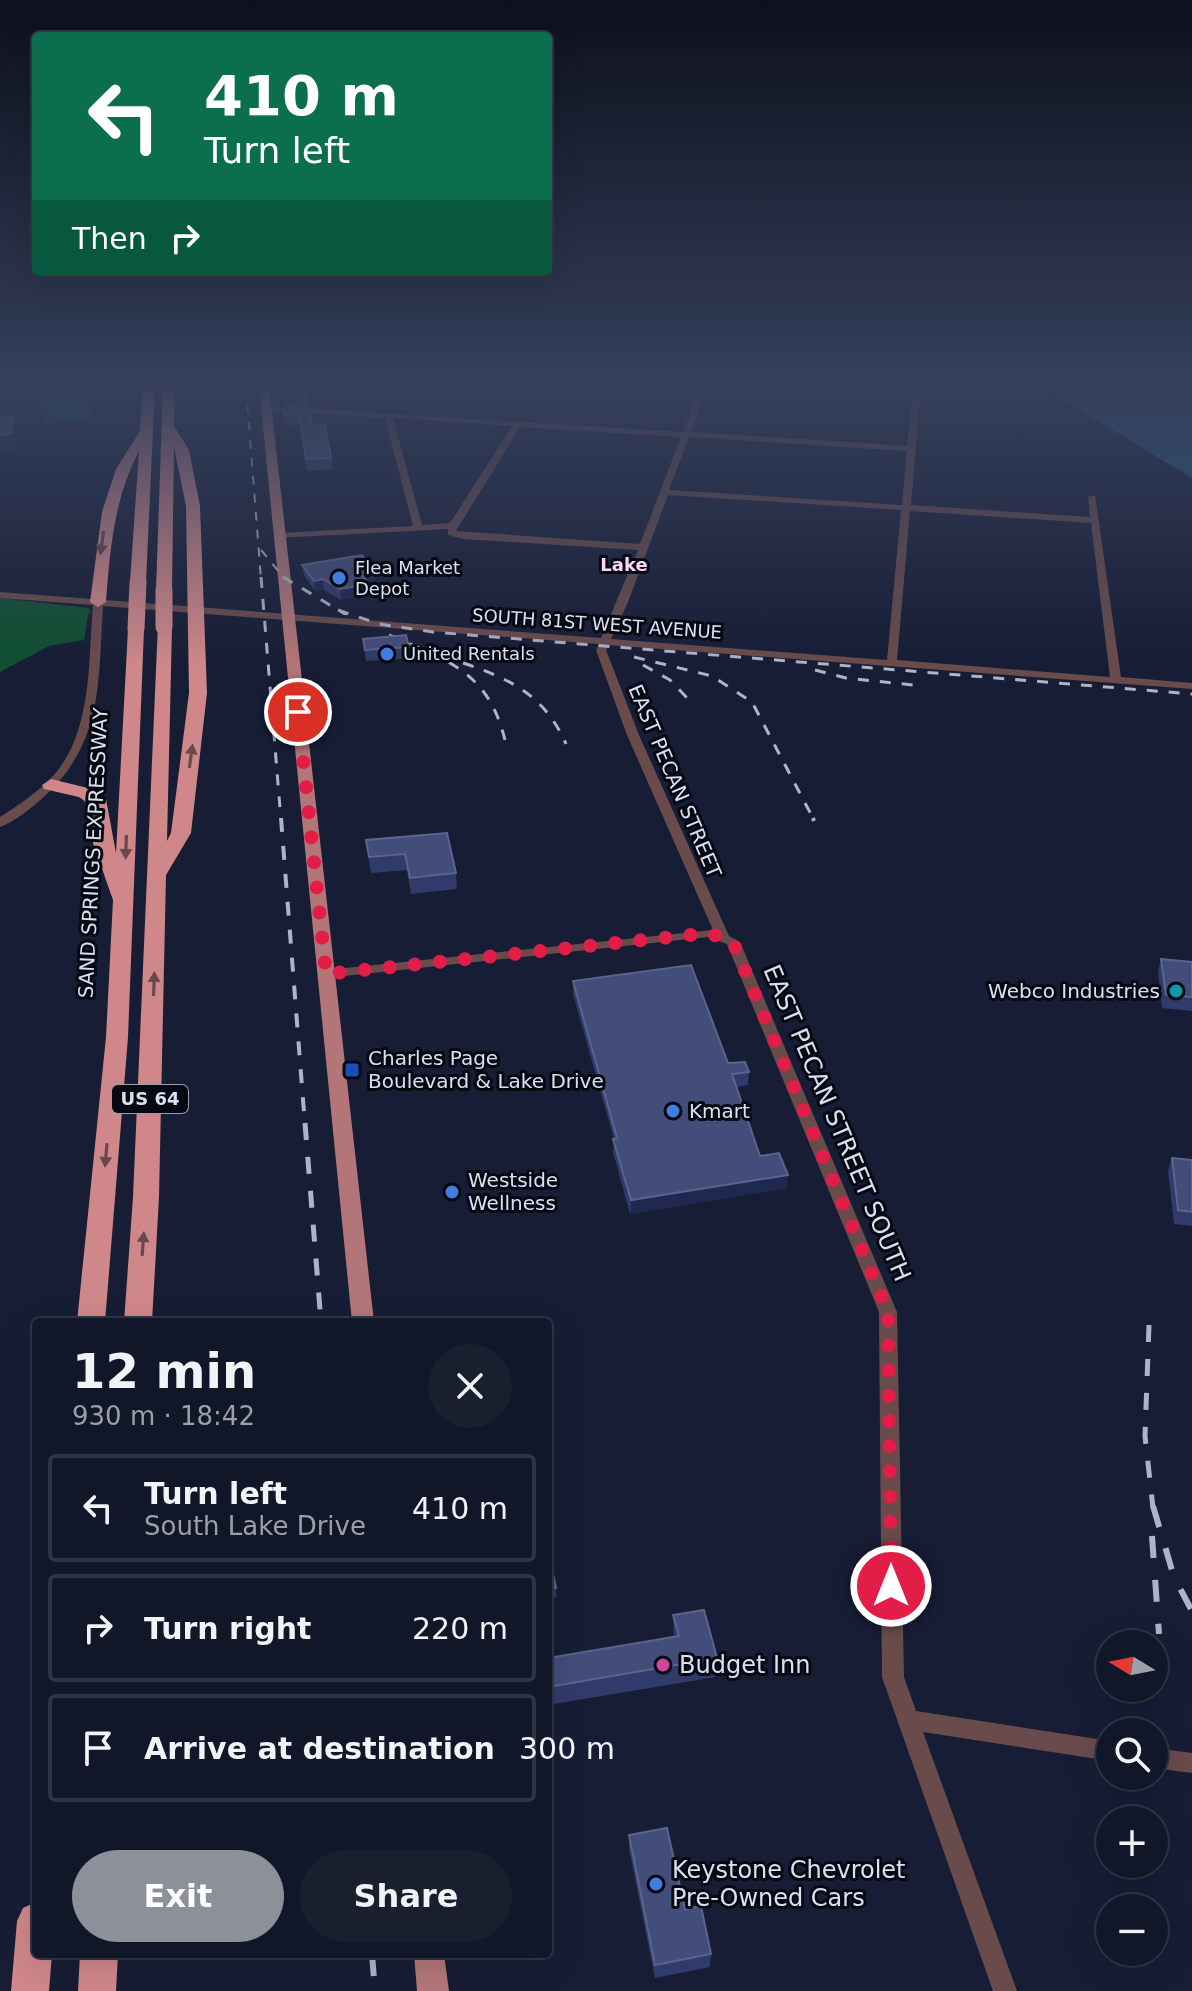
<!DOCTYPE html>
<meta charset="utf-8">
<style>
body{margin:0;font-family:"DejaVu Sans",sans-serif;background:#1a1f30;color:#f1f3f6;height:100vh;display:flex;flex-direction:column;font-size:30px;white-space:nowrap}
*{box-sizing:border-box;margin:0}
p{font-size:26px;color:#9c9fa8}
.icon{flex:none;width:44px;height:44px;fill:none;stroke:currentColor;stroke-width:2;stroke-linecap:round;stroke-linejoin:round}
.map{position:relative;flex:1;overflow:hidden}
.panel{position:absolute;left:32px;top:1318px;width:520px;height:640px;display:flex;flex-direction:column;background:#111628;border-radius:8px;box-shadow:0 8px 32px #0002,0 0 0 2px #303545}
.panel>*{flex:none}
.top-card{position:absolute;left:32px;top:32px;width:520px;height:244px;border-radius:8px;box-shadow:0 8px 32px #0002,0 0 0 2px #303545;background:#0b6e4f;color:#fff;overflow:hidden}
.needle{width:52px;rotate:280deg}
.tools{position:absolute;left:1096px;top:1630px;display:grid;gap:16px}
.tools a{display:grid;place-items:center;width:72px;height:72px;border-radius:50%;background:#111628;box-shadow:0 8px 32px #0002,0 0 0 2px #303545;font-size:40px}
.pin{position:absolute;display:grid;place-items:center;width:68px;height:68px;color:#fff;margin:-34px;border:4px solid #fff;border-radius:50%;box-shadow:0 2px 8px #0007}
.me{position:absolute;width:88px;margin:-44px;rotate:0deg;stroke-linejoin:round;filter:drop-shadow(0 0 6px #0008)}
.turn{display:flex;align-items:center;gap:28px;height:168px;padding:0 40px;font-size:36px}
.turn .icon{width:104px;height:104px;stroke-width:2.5}
.turn b{display:block;font-size:56px;line-height:68px}
.then{display:flex;align-items:center;height:76px;padding:0 40px;background:#0003;gap:16px;font-size:30px}
.round{display:grid;place-items:center;flex:none;width:84px;height:84px;border-radius:42px;background:#1a1f30}
.head{display:flex;align-items:center;justify-content:space-between;height:136px;padding:0 40px}
h1{font-size:48px;font-weight:700;line-height:60px}
.cta{display:flex;gap:16px;margin-top:auto;padding:16px 40px}
.cta a{flex:1;height:92px;border-radius:48px;background:#8c9099;color:#fff;font-size:32px;font-weight:700;line-height:92px;text-align:center}
.cta a+a{background:#1a1f30;color:#f1f3f6}
ul{padding:0;list-style:none}
li{display:flex;align-items:center;gap:24px;height:108px;margin:0 16px 12px;padding:0 24px;border:4px solid #303545;border-radius:8px}
li div{flex:1}
li b{display:block;font-size:30px}
li em{font-style:normal}
.map>svg:first-child{display:block}
.green{fill:#105033}
.forest{fill:#005131}
.water{fill:#275682}
.lines{fill:none;stroke-linecap:round;stroke-linejoin:round}
.minor{fill:#694b4c;fill-rule:evenodd}
.major{fill:#b27678;fill-rule:evenodd}
.highway{fill:#cf8789;fill-rule:evenodd}
.rail-far4{stroke:#aeb4c5;stroke-width:2;stroke-dasharray:9 9;stroke-linecap:butt}
.rail-far3{stroke:#aeb4c5;stroke-width:3;stroke-dasharray:11 11;stroke-linecap:butt}
.rail-far2{stroke:#aeb4c5;stroke-width:4;stroke-dasharray:14 14;stroke-linecap:butt}
.rail-far1{stroke:#aeb4c5;stroke-width:5;stroke-dasharray:17 17;stroke-linecap:butt}
.rail{stroke:#aeb4c5;stroke-width:6;stroke-dasharray:22 22;stroke-linecap:butt}
.highway-bridge{stroke:#cf8789;stroke-width:17}
.wall{fill:#313b6b}
.shaded-wall{fill:#1f284f}
.building{fill:#434d79;stroke:#5b648c;stroke-width:2}
.oneway{fill:#6a484e}
.route{stroke:#e11d48;stroke-width:14;stroke-dasharray:0 25.2}
.shop-dot{fill:#3f7fe0;stroke:#060812;stroke-width:3}
.culture-dot{fill:#0f9aa8;stroke:#060812;stroke-width:3}
.transit-dot{fill:#1a4fb4;stroke:#060812;stroke-width:3}
.hotel-dot{fill:#d1479c;stroke:#060812;stroke-width:3}
.labels{text-anchor:middle;stroke-width:6;stroke-linejoin:round;paint-order:stroke}
.far-neighbourhood-label{font-size:18px;font-weight:bold;fill:#fad7f9;stroke:#060812}
.far-poi-label{font-size:18px;fill:#dae0f0;stroke:#060812;text-anchor:start}
.far-street-label{font-size:18px;fill:#dae0f0;stroke:#060812}
.shield{fill:#060812;stroke:#9a9fad;stroke-width:2}
.shield-label{font-size:18px;font-weight:bold;fill:#dae0f0}
.street-label{font-size:20px;fill:#dae0f0;stroke:#060812}
.poi-label{font-size:20px;fill:#dae0f0;stroke:#060812;text-anchor:start}
.near-street-label{font-size:24px;fill:#dae0f0;stroke:#060812}
.near-poi-label{font-size:24px;fill:#dae0f0;stroke:#060812;text-anchor:start}
</style>
<div class="map">
<svg width="1192" height="1991" viewBox="0 0 1192 1991">
<rect width="100%" height="100%" fill="#171d35"/>
<path class="green" d="M0,598L89,608L91,613L88,614L84,640L49,646L0,672Z"/>
<path class="forest" d="M31,386H86L92,419L47,423Z"/>
<path class="water" d="M1040,386H1192V478Z"/>
<g class="lines">
<path class="minor" d="M700,386H708L691,432L907,446L913,390L874,386H921L911,505L1090,517L1088,497L1095,495L1121,677L1192,683V689L609,645L606,650L639,735L729,936L740,942L897,1312L904,1677L916,1711L1110,1741V1761L923,1732L1017,1991H993L882,1677L879,1312L727,944L708,937L326,978L319,974L326,970L713,930L627,735L596,650L599,644L103,606C98,680 104,740 46,795C33,807 16,821 0,827V817C19,805 38,792 53,776C93,731 88,661 93,605L0,598V592L601,638L638,550L463,539L448,535V529L277,538V534L280,533L413,526L385,418L266,410L262,408L263,406L683,432ZM393,418L512,426L450,523L422,525ZM520,427L681,437L640,544L456,531ZM689,437L907,451L902,505L669,490ZM668,495L901,510L887,660L611,639L628,602ZM910,511L1091,523L1110,677L897,660Z
M1154,1748L1192,1753V1773L1154,1768Z"/>
<path class="major" d="M259,386H269L374,1322H352Z
M414,1954H444L449,1991H417Z"/>
<path class="highway" d="M143,386H155L146,582L138,587L130,582L139,451C114,499 110,549 106,602L98,607L90,602L102,512L116,469L140,431Z
M163,386H175L174,426L189,450L200,506L207,693L191,833L166,875L159,1197L152,1322H124L133,1197L158,624L172,627L167,841L171,833L189,693L186,506L174,447L172,590L164,595L156,590Z
M136,624L144,629L128,1037L105,1322H77L106,1037L113,900L93,843L90,805L79,797L44,789L42,785L51,779L92,789L106,799L116,853L128,629Z
M36,1902V1954H52L49,1991H11L17,1921L23,1908Z
M80,1954H118L116,1991H78Z"/>
<path class="rail-far4" d="M246,386L261,579
M261,550L285,579"/>
<path class="rail-far3" d="M261,577L281,820
M283,577L345,614
M338,610L379,624L433,632L1192,694
M389,635C448,661 488,671 505,740
M634,657L712,676L752,702L814,820
M463,663C511,679 545,696 566,744
M643,665L670,680L692,703
M815,670L846,678L913,685"/>
<path class="rail-far2" d="M281,818L305,1125
M813,818L814,821"/>
<path class="rail-far1" d="M305,1123L321,1322
M1149,1325L1145,1436L1153,1508"/>
<path class="rail" d="M1153,1506L1174,1577L1192,1611
M1152,1536L1159,1634
M372,1954L375,1991"/>
<path class="highway-bridge" d="M164,590V627
M136,629L138,582"/>
</g>
<path class="wall" d="M306,387L312,426L331,458L332,469L307,471L300,425L285,426L284,415L296,404V399Z
M302,565L374,570L375,580L368,582L370,594L341,600L324,590L315,591L304,575Z
M363,639L409,647L410,658L366,661Z
M366,840L456,873L457,889L411,894L407,870L371,873Z
M1161,959L1192,962V1011L1162,1008L1158,972Z
M573,981L728,1063L749,1072L748,1085L736,1087L760,1156L787,1188L630,1214L613,1152L614,1139L573,994Z
M1172,1158L1192,1160V1226L1174,1224L1168,1171Z
M548,1551L556,1588V1597L548,1598Z
M673,1615L717,1658L716,1677L548,1705V1658L674,1637Z
M629,1835L685,1909L711,1954L710,1967L655,1978L629,1849Z"/>
<path class="shaded-wall" d="M13,417L17,435L15,451L0,454V435Z
M374,570L375,580L361,583L360,573Z
M323,579L324,590L315,591L314,581Z
M369,584L370,594L341,600L340,589Z
M788,1175L787,1188L630,1214L631,1200Z"/>
<path class="building" d="M306,387L308,400L296,399Z
M287,404L309,405L312,426L325,425L331,458L306,459L299,414L284,415Z
M13,417L12,433L0,435V418Z
M362,555L374,570L360,573L369,584L340,589L323,579L314,581L302,565Z
M406,635L409,647L365,650L363,639Z
M447,833L456,873L410,878L405,854L369,857L366,840Z
M1161,959L1192,962V997L1166,995Z
M691,965L728,1063L745,1062L749,1072L732,1074L760,1156L779,1153L788,1175L631,1200L613,1139L617,1138L573,981Z
M1172,1158L1192,1160V1212L1178,1210Z
M548,1551L556,1588L548,1589Z
M704,1610L717,1658L548,1687V1658L679,1636L673,1615Z
M667,1828L685,1909L701,1906L711,1954L655,1965L629,1835Z"/>
<defs><path id="oneway-solid" d="M-6-.8H1V-3.2L6.5 0L1 3.2V.8H-6Z" transform="scale(2)"/></defs>
<g class="oneway">
<use href="#oneway-solid" transform="translate(102 543) rotate(98)"/>
<use href="#oneway-solid" transform="translate(191 756) rotate(-82)"/>
<use href="#oneway-solid" transform="translate(126 847) rotate(92)"/>
<use href="#oneway-solid" transform="translate(154 984) rotate(-88)"/>
<use href="#oneway-solid" transform="translate(106 1155) rotate(95)"/>
<use href="#oneway-solid" transform="translate(143 1244) rotate(-86)"/>
</g>
<linearGradient id="sky" x2="0" y2="1"><stop stop-color="#0d101d"/><stop offset="0.58" stop-color="#36405c"/><stop offset="1" stop-color="#36405c" stop-opacity="0"/></linearGradient>
<rect width="1192" height="665" fill="url(#sky)"/>
<g class="lines">
<path class="route" d="M298,712L326,974L709,933L733,942L888,1312L891,1586"/>
</g>
<g class="shop-dot">
<circle cx="339" cy="578" r="8"/>
<circle cx="387" cy="654" r="8"/>
<circle cx="673" cy="1111" r="8"/>
<circle cx="452" cy="1192" r="8"/>
<circle cx="656" cy="1884" r="8"/>
</g>
<circle class="culture-dot" cx="1176" cy="991" r="8"/>
<rect class="transit-dot" x="344" y="1062" width="16" height="16" rx="4"/>
<circle class="hotel-dot" cx="663" cy="1665" r="8"/>
<g class="labels">
<g class="far-neighbourhood-label">
<text x="624" y="571">Lake</text>
</g>
<g class="far-poi-label">
<text x="355" y="574">Flea Market<tspan x="355" dy="21">Depot</tspan></text>
<text x="403" y="660">United Rentals</text>
</g>
<g class="far-street-label">
<text transform="translate(597 624) rotate(4)" y="6">SOUTH 81ST WEST AVENUE</text>
</g>
<rect class="shield" x="112" y="1085" width="76" height="28" rx="6"/>
<g class="shield-label">
<text x="150" y="1105">US 64</text>
</g>
<g class="street-label">
<text transform="translate(675 781) rotate(67)" y="7">EAST PECAN STREET</text>
<text transform="translate(93 853) rotate(-87)" y="7">SAND SPRINGS EXPRESSWAY</text>
</g>
<g class="poi-label">
<text x="1160" y="998" text-anchor="end">Webco Industries</text>
<text x="368" y="1065">Charles Page<tspan x="368" dy="23">Boulevard &amp; Lake Drive</tspan></text>
<text x="689" y="1118">Kmart</text>
<text x="468" y="1187">Westside<tspan x="468" dy="23">Wellness</tspan></text>
</g>
<g class="near-street-label">
<text transform="translate(837 1123) rotate(67)" y="8">EAST PECAN STREET SOUTH</text>
</g>
<g class="near-poi-label">
<text x="679" y="1673">Budget Inn</text>
<text x="672" y="1878">Keystone Chevrolet<tspan x="672" dy="28">Pre-Owned Cars</tspan></text>
</g>
</g>
</svg>
<div class="tools">
<a><svg class="needle" viewBox="-14 -14 28 28"><path d="M0-13l5 13h-10z" fill="#e53935"/><path d="M0 13l5-13h-10z" fill="#9c9fa8"/></svg></a>
<a><svg class="icon" aria-label="search" viewBox="0 0 24 24"><circle cx="10" cy="10" r="6"/><path d="M15 15l6 6"/></svg></a>
<a>+</a>
<a>−</a>
</div>
<div class="pin" style="left:298px;top:712px;background:#d93025"><svg class="icon" aria-label="arrive" viewBox="0 0 24 24"><path d="M6 21V4h12l-3 4 3 4H6"/></svg></div>
<svg class="me" style="left:891px;top:1586px" viewBox="-20 -20 40 40"><circle r="17" fill="#e11d48" stroke="#fff" stroke-width="3"/><path d="M0-11L8 9 0 5-8 9z" fill="#fff"/></svg>
<div class="top-card">
<div class="turn"><svg class="icon" aria-label="left" viewBox="0 0 24 24"><path d="M17 20v-9H6M10 6l-5 5 5 5"/></svg><div><b>410 m</b>Turn left</div></div>
<div class="then">Then<svg class="icon" aria-label="right" viewBox="0 0 24 24"><path d="M7 20v-9h11M14 6l5 5-5 5"/></svg></div>
</div>
<section class="panel">
<div class="head"><div><h1>12 min</h1><p>930 m · 18:42</p></div><a class="round"><svg class="icon" aria-label="close" viewBox="0 0 24 24"><path d="M6 6l12 12M18 6L6 18"/></svg></a></div>
<ul>
<li><svg class="icon" aria-label="left" viewBox="0 0 24 24"><path d="M17 20v-9H6M10 6l-5 5 5 5"/></svg><div><b>Turn left</b><p>South Lake Drive</p></div><em>410 m</em></li>
<li><svg class="icon" aria-label="right" viewBox="0 0 24 24"><path d="M7 20v-9h11M14 6l5 5-5 5"/></svg><div><b>Turn right</b></div><em>220 m</em></li>
<li><svg class="icon" aria-label="arrive" viewBox="0 0 24 24"><path d="M6 21V4h12l-3 4 3 4H6"/></svg><div><b>Arrive at destination</b></div><em>300 m</em></li>
</ul>
<div class="cta"><a>Exit</a><a>Share</a></div>
</section>
</div>
